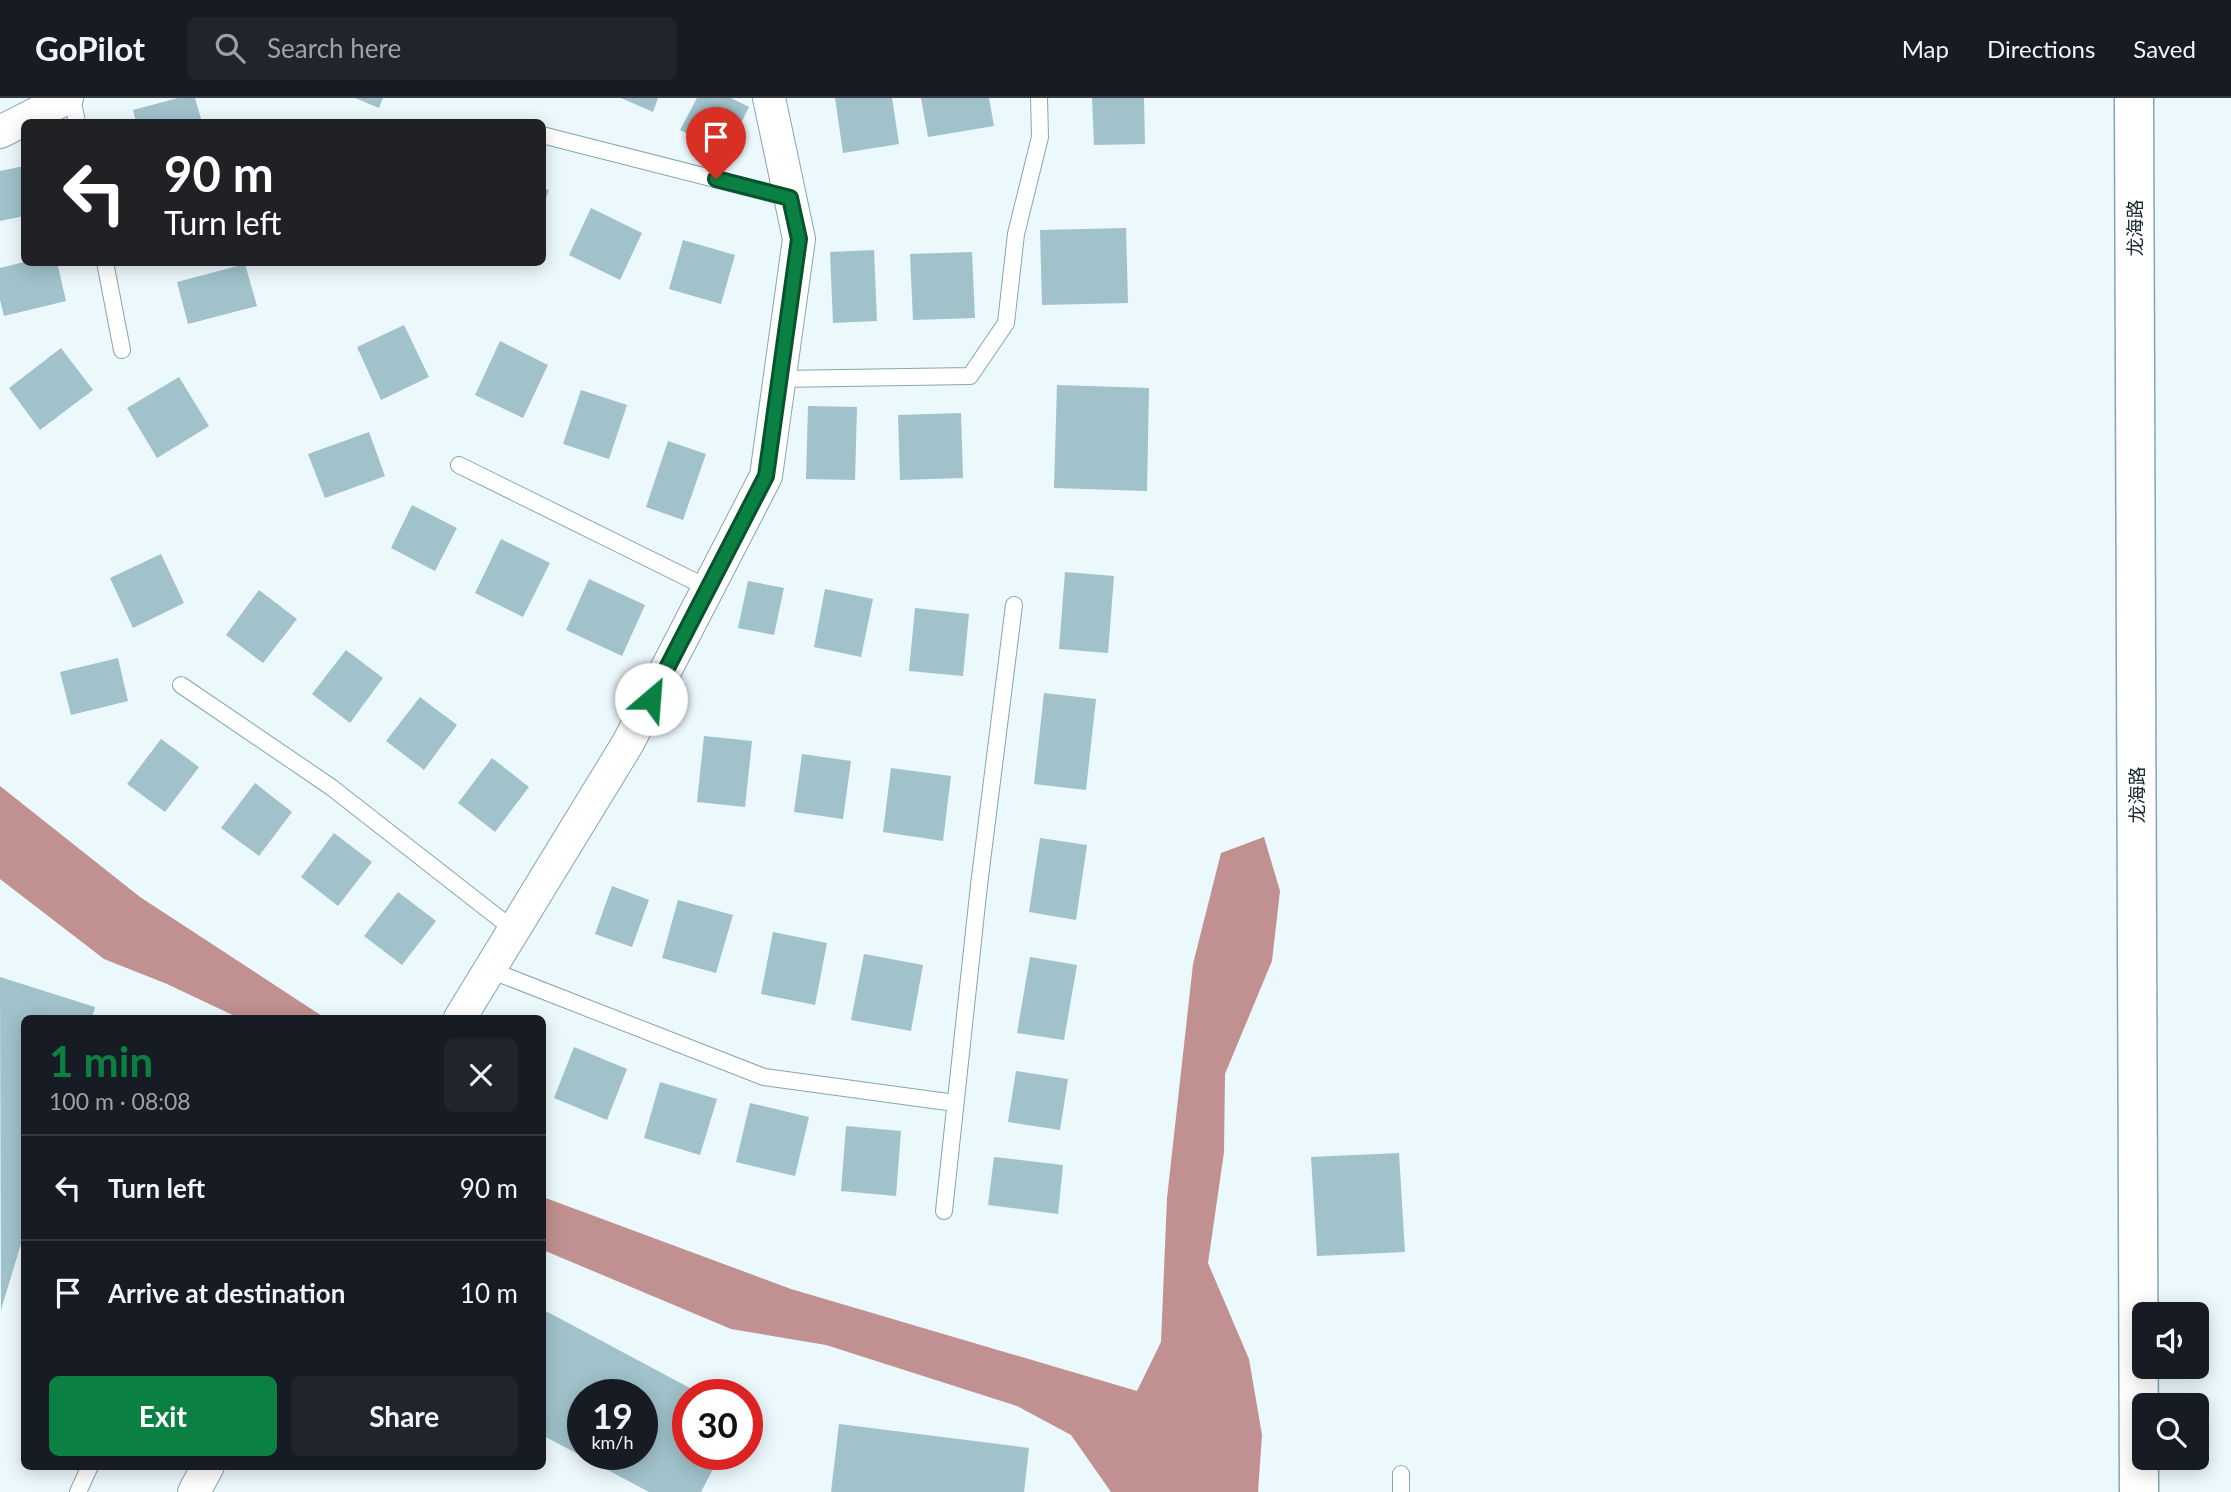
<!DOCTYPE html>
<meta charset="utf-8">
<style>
body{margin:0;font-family:Lato,"Noto Sans SC",sans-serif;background:#20242c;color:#f1f3f6;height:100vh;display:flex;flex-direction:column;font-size:26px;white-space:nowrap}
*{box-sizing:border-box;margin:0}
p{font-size:23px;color:#9ea1a6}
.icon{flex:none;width:38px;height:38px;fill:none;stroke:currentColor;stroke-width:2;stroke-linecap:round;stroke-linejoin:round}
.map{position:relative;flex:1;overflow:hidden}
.side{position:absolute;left:21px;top:917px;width:525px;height:455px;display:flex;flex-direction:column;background:#171b24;border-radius:10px;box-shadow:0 4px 18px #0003}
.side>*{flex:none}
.top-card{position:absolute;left:21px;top:21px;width:525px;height:147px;border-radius:10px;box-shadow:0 4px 18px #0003;background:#202124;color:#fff;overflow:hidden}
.tools{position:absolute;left:2132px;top:1204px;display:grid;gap:14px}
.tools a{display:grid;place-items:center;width:77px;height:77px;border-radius:10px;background:#171b24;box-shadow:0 4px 18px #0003;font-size:35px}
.speed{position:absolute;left:567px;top:1281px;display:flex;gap:14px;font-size:35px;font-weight:700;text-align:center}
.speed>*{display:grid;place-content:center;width:91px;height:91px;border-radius:50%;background:#171b24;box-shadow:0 4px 18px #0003;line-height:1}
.speed small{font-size:18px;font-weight:400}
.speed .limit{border:10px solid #d22;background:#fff;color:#111}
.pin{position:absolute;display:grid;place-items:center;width:60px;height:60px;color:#fff;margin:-72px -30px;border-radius:50% 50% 50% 0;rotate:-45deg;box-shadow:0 0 7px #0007}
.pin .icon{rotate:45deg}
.me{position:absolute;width:77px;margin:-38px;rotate:27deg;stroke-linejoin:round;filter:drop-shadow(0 0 5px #0008)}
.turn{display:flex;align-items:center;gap:24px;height:147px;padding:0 28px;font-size:32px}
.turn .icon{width:91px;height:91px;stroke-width:2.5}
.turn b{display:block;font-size:49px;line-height:60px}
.round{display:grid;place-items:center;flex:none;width:74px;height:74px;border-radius:10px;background:#20242c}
.overview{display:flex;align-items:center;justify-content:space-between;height:119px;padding:0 28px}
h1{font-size:42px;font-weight:700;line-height:52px;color:#0b8043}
.action{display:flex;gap:14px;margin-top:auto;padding:14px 28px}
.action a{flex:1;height:80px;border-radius:10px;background:#0b8043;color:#fff;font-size:28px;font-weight:700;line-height:80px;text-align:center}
.action a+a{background:#20242c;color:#f1f3f6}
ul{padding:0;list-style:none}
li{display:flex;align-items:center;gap:21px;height:105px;padding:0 28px;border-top:2px solid #363941}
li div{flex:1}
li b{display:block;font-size:26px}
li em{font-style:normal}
header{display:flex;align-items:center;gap:42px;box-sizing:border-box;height:98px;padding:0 35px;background:#171b24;border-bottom:2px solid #363941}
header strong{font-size:33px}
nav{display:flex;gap:38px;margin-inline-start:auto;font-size:24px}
.search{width:490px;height:63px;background:#20242c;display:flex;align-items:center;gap:18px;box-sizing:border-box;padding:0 24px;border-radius:10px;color:#9ea1a6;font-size:26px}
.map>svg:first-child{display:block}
.water{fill:#c19090}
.building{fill:#a1c2cb;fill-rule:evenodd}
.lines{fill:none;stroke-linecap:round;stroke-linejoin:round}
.service-casing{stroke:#86a6af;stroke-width:18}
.minor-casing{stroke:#86a6af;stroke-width:34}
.tertiary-casing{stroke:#86a6af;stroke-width:41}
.service{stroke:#fff;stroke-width:16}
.minor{stroke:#fff;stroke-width:32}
.tertiary{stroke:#fff;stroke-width:38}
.route-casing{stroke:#07532c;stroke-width:18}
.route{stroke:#0b8043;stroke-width:12}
.labels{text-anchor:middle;stroke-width:5;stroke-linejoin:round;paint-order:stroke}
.street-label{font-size:19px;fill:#1a272a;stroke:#fff}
</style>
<header>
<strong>GoPilot</strong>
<div class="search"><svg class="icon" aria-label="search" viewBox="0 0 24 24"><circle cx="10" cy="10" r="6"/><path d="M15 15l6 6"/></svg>Search here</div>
<nav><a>Map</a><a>Directions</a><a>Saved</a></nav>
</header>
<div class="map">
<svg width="2231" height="1394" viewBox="0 0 2231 1394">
<rect width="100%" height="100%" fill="#ebf8fc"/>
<path class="water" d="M0,688L140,799L325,920H239L167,886L104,861L0,781Z
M1264,739L1280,793L1272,863L1225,976L1224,1054L1208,1165L1249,1261L1262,1337L1258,1394H1111L1071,1337L1017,1308L826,1247L731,1231L543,1152V1099L791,1191L1137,1293L1161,1244L1167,1100L1193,866L1221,755Z"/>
<path class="building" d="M178,0H195L202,24H136L133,12Z
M355,0H383L379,10Z
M621,0H658L653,14Z
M697,0H731L749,9L726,55L680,32Z
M835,0H892L899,46L843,55Z
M921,0H989L994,28L928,39Z
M1092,0H1144L1145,46L1094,47Z
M24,68V118L0,123V73Z
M542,90L549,92L543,108H542Z
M591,110L642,135L620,182L569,157Z
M1126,130L1128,205L1042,207L1040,132Z
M683,142L735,157L721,206L669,191Z
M874,152L877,223L833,225L830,154Z
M972,154L975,220L913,222L910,156Z
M24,164H57L66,203L4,218L0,202V170Z
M245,166L257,208L188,226L177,184Z
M404,227L429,279L381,302L357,249Z
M500,243L548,267L523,320L475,297Z
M61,250L93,292L40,332L9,290Z
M179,279L209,328L157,360L127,310Z
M1057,287L1149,290L1147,393L1054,390Z
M581,292L627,307L609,361L563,346Z
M808,308L857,309L855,382L806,381Z
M961,315L963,380L900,382L898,317Z
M369,334L385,378L325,400L308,356Z
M668,343L706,356L683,422L646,409Z
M412,407L457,430L435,473L391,450Z
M501,441L550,465L523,519L475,495Z
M161,456L184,505L133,530L110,480Z
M1065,474L1114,478L1108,555L1059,551Z
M589,481L645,507L622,558L566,532Z
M748,483L784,490L774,537L738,530Z
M825,491L873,501L861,559L814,549Z
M259,492L297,521L263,565L226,537Z
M915,510L969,516L963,578L909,573Z
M346,552L383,580L350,625L312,596Z
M118,560L128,603L71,617L60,574Z
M1044,595L1096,601L1086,692L1034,686Z
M420,599L457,627L424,672L386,643Z
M704,638L752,643L745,709L697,704Z
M161,641L199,669L165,714L127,686Z
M802,656L851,663L843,721L794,714Z
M492,660L529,689L495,734L458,705Z
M891,670L951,678L943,743L883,734Z
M255,685L292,714L259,758L221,730Z
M334,735L372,764L338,808L301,779Z
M1040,740L1087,747L1076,822L1029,814Z
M612,788L649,802L632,849L595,836Z
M398,794L436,823L402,867L364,838Z
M678,802L733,817L716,875L662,860Z
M773,834L827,845L815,907L761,896Z
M864,856L923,867L911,933L851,922Z
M1030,859L1077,867L1064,942L1017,935Z
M0,879L95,909L92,920H24V1136L1,1212Z
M574,949L627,971L607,1022L554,1000Z
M1016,973L1068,981L1060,1032L1008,1024Z
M660,984L717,1001L700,1057L644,1040Z
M750,1005L809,1019L795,1078L736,1064Z
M846,1028L901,1033L896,1098L841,1093Z
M1399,1055L1405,1154L1317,1158L1311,1059Z
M994,1059L1063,1067L1058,1116L988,1107Z
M542,1211L703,1297H688V1356H721L701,1394H649L542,1337ZM583,1297H642V1356H583Z
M839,1326L1029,1350L1024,1394H831Z"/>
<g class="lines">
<defs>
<path id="service" d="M72,0L77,24
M542,37L790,100
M105,164L122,252
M779,281L970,278L1006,225L1016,136L1040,39L1039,0
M459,367L708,490
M181,587L331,689L514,832
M490,872L764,979L955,1005
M944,1113L979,787L1014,507
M1401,1376V1394
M78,1394L90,1368"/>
<path id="minor" d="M0,34L67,0
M460,920L628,645L766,378L799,141L769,0
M194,1394L208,1368"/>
<path id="tertiary" d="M2134,0L2139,1394"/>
</defs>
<use href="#service" class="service-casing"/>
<use href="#minor" class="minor-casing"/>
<use href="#tertiary" class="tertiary-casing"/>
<use href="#service" class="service"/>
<use href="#minor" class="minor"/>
<use href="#tertiary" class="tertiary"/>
</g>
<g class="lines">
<defs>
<path id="route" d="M651,601L766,378L799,141L790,100L716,81"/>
</defs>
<use href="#route" class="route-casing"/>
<use href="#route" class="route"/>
</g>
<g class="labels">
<g class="street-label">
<text transform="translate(2135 130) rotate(-90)" y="7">龙海路</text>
<text transform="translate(2137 697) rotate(-90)" y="7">龙海路</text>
</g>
</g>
</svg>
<div class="tools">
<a><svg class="icon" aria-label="sound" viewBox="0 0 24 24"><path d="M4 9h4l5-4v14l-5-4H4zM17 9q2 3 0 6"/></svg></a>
<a><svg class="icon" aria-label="search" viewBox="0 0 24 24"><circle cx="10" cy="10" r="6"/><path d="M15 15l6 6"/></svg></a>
</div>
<div class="speed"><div>19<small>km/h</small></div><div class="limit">30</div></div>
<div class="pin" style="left:716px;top:81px;background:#d93025"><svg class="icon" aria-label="arrive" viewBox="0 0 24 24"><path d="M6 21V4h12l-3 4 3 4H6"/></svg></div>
<svg class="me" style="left:651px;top:601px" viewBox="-20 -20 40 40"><circle r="19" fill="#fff"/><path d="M0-13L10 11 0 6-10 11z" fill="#0b8043"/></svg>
<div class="top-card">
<div class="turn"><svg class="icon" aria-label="left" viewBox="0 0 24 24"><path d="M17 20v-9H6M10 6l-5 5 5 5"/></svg><div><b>90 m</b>Turn left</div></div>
</div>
<section class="side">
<div class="overview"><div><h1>1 min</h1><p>100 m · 08:08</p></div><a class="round"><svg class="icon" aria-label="close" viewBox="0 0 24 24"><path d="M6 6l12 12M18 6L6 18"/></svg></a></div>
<ul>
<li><svg class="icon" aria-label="left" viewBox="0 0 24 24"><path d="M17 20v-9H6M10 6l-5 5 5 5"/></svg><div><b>Turn left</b></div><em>90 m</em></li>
<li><svg class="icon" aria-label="arrive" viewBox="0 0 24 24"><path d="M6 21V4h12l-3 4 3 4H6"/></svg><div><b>Arrive at destination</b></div><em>10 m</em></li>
</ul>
<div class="action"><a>Exit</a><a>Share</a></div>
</section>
</div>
